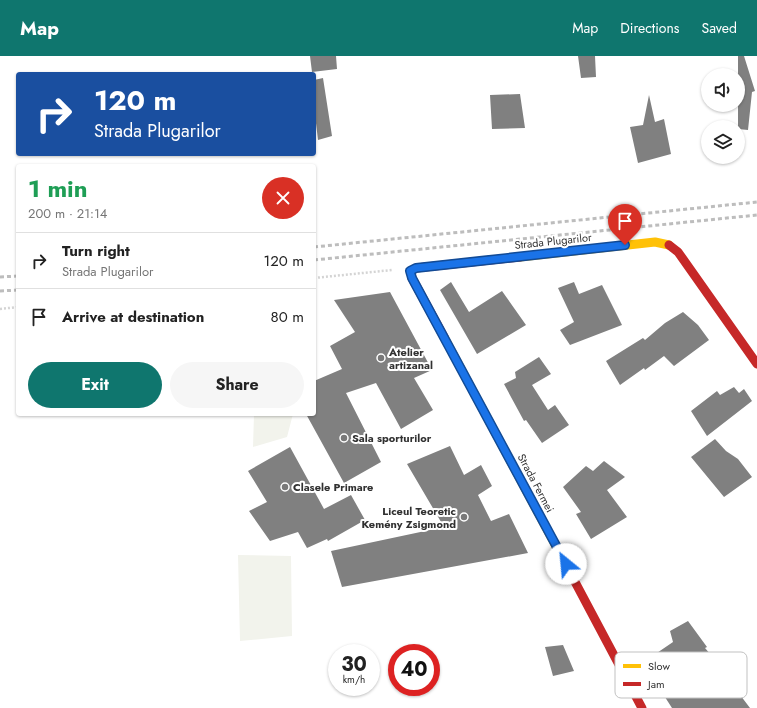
<!DOCTYPE html>
<meta charset="utf-8">
<style>
body{margin:0;font-family:Jost,sans-serif;background:#f6f6f6;color:#222;height:100vh;display:flex;flex-direction:column;font-size:15px;white-space:nowrap}
*{box-sizing:border-box;margin:0}
p{font-size:13px;color:#767676}
.icon{flex:none;width:22px;height:22px;fill:none;stroke:currentColor;stroke-width:2;stroke-linecap:round;stroke-linejoin:round}
.map{position:relative;flex:1;overflow:hidden}
.side{position:absolute;left:16px;top:108px;width:300px;height:252px;display:flex;flex-direction:column;background:#fff;border-radius:4px;box-shadow:0 1px 3px #0004}
.side>*{flex:none}
.banner{position:absolute;left:16px;top:16px;width:300px;height:84px;border-radius:4px;box-shadow:0 1px 3px #0004;background:#1a4fa0;color:#fff;overflow:hidden}
.buttons{position:absolute;left:701px;top:12px;display:grid;gap:8px}
.buttons a{display:grid;place-items:center;width:44px;height:44px;border-radius:50%;background:#fff;box-shadow:0 1px 3px #0004;font-size:20px}
.speed{position:absolute;left:328px;top:588px;display:flex;gap:8px;font-size:20px;font-weight:700;text-align:center}
.speed>*{display:grid;place-content:center;width:52px;height:52px;border-radius:50%;background:#fff;box-shadow:0 1px 3px #0004;line-height:1}
.speed small{font-size:10px;font-weight:400}
.speed .limit{border:6px solid #d22;background:#fff;color:#111}
.pin{position:absolute;display:grid;place-items:center;width:34px;height:34px;color:#fff;margin:-41px -17px;border-radius:50% 50% 50% 0;rotate:-45deg;box-shadow:0 0 4px #0007}
.pin .icon{rotate:45deg}
.me{position:absolute;width:44px;margin:-22px;rotate:332deg;stroke-linejoin:round;filter:drop-shadow(0 0 3px #0008)}
.turn{display:flex;align-items:center;gap:14px;height:84px;padding:0 12px;font-size:18px}
.turn .icon{width:52px;height:52px;stroke-width:2.5}
.turn b{display:block;font-size:28px;line-height:34px}
.round{display:grid;place-items:center;flex:none;width:42px;height:42px;border-radius:21px;background:#f6f6f6}
.overview{display:flex;align-items:center;justify-content:space-between;height:68px;padding:0 12px}
h1{font-size:24px;font-weight:700;line-height:30px;color:#1e9e55}
.button{display:flex;gap:8px;margin-top:auto;padding:8px 12px}
.button a{flex:1;height:46px;border-radius:24px;background:#0f766e;color:#fff;font-size:16px;font-weight:700;line-height:46px;text-align:center}
.button a+a{background:#f6f6f6;color:#222}
ul{padding:0;list-style:none}
li{display:flex;align-items:center;gap:12px;height:56px;padding:0 12px;border-top:1px solid #e0e0e0}
li div{flex:1}
li b{display:block;font-size:15px}
li em{font-style:normal}
header{display:flex;align-items:center;gap:24px;box-sizing:border-box;height:56px;padding:0 20px;background:#0f766e;color:#fff}
header strong{font-size:19px}
nav{display:flex;gap:22px;margin-inline-start:auto;font-size:14px}
.map>svg:first-child{display:block}
.green{fill:#f2f3ec}
.building{fill:#808080}
.lines{fill:none;stroke-linecap:round;stroke-linejoin:round}
.path{stroke:#d4d4d4;stroke-width:2.5;stroke-dasharray:2 2;stroke-linecap:butt}
.slow{stroke:#ffc107;stroke-width:9}
.jam{stroke:#c62828;stroke-width:9}
.rail{stroke:#bdbdbd;stroke-width:3;stroke-dasharray:4 3;stroke-linecap:butt}
.route-casing{stroke:#114b97;stroke-width:10}
.route{stroke:#1a73e8;stroke-width:7}
.poi-dot{fill:#797979;stroke:#fff;stroke-width:1.5}
.labels{text-anchor:middle;stroke-width:4;stroke-linejoin:round;paint-order:stroke}
.street-label{font-size:11px;fill:#313131;stroke:#fff}
.poi-label{font-size:11px;font-weight:bold;fill:#313131;stroke:#fff;text-anchor:start}
.key{fill:#fff;stroke:#c1c1c1;stroke-width:1}
.key-label{font-size:11px;fill:#313131}
</style>
<header>
<strong>Map</strong>
<nav><a>Map</a><a>Directions</a><a>Saved</a></nav>
</header>
<div class="map">
<svg width="757" height="652" viewBox="0 0 757 652">
<rect width="100%" height="100%" fill="#fff"/>
<path class="green" d="M254,358H293L287,381L253,391Z
M238,499L291,500L292,580L240,585Z"/>
<path class="building" d="M310,0H336L337,13L312,16Z
M578,0H595L596,21L581,22Z
M738,0H744L755,35L752,36L748,74L738,73Z
M323,22L332,80L318,84L314,50V24Z
M520,38L525,72L492,73L490,39Z
M649,39L655,66L664,63L671,98L638,107L630,71L643,69Z
M451,226L469,256L502,235L526,269L477,298L440,234Z
M574,226L579,238L602,229L622,269L570,289L560,274L574,266L558,232Z
M390,236L432,314L414,322L433,354L401,373L376,327L346,337L381,406L344,427L306,358H314V325L342,313L330,290L355,276L334,244Z
M683,256L698,269L709,284L674,310L664,300L645,314L644,312L620,329L606,305L643,282L645,284L665,267Z
M539,301L551,318L532,329L548,354L555,349L569,369L542,387L526,364L524,365L504,328L516,322L515,316Z
M734,331L739,337L744,333L752,345L707,380L691,355L717,335L720,339Z
M715,383L726,395L738,403L752,421L724,441L691,401Z
M450,390L464,419L481,409L492,430L478,439L491,465L509,458L528,497L342,531L331,495L444,471L407,408Z
M290,391L324,453L351,439L365,464L328,485L327,483L307,492L298,476L270,485L249,455L267,446L248,415Z
M604,405L625,421L607,434L627,461L591,483L576,458L581,456L563,431L586,410L593,415Z
M688,565L707,591L705,592L724,614L722,615L750,652H672L663,638L665,637L649,613L656,608L651,601L673,586L670,575Z
M563,589L574,615L553,620L545,591Z"/>
<g class="lines">
<path class="path" d="M314,222L392,214
M0,253L18,251"/>
<path class="slow" d="M520,201L655,186L669,189
M444,281L565,507"/>
<path class="jam" d="M669,189L678,196L757,308
M444,281L412,222L411,215L416,212L520,201
M565,507L642,652"/>
<path class="rail" d="M314,191L757,146
M314,204L757,159
M0,221L18,220
M0,235L18,234"/>
</g>
<g class="lines">
<defs>
<path id="route" d="M566,508L412,222L410,215L416,212L625,189"/>
</defs>
<use href="#route" class="route-casing"/>
<use href="#route" class="route"/>
</g>
<g class="poi-dot">
<circle cx="381" cy="302" r="4"/>
<circle cx="344" cy="382" r="4"/>
<circle cx="285" cy="431" r="4"/>
<circle cx="464" cy="461" r="4"/>
</g>
<g class="labels">
<g class="street-label">
<text transform="translate(553 185) rotate(-6)" y="4">Strada Plugarilor</text>
<text transform="translate(536 427) rotate(62)" y="4">Strada Fermei</text>
</g>
<g class="poi-label">
<text x="389" y="300">Atelier<tspan x="389" dy="13">artizanal</tspan></text>
<text x="352" y="386">Sala sporturilor</text>
<text x="293" y="435">Clasele Primare</text>
<text x="456" y="459" text-anchor="end">Liceul Teoretic<tspan x="456" dy="13">Kemény Zsigmond</tspan></text>
</g>
</g>
<rect x="615" y="596" width="132" height="46" rx="6" class="key"/>
<rect x="623" y="608" width="18" height="4" fill="#ffc107"/>
<rect x="623" y="626" width="18" height="4" fill="#c62828"/>
<g class="key-label">
<text x="648" y="614">Slow</text>
<text x="648" y="632">Jam</text>
</g>
</svg>
<div class="buttons">
<a><svg class="icon" aria-label="sound" viewBox="0 0 24 24"><path d="M4 9h4l5-4v14l-5-4H4zM17 9q2 3 0 6"/></svg></a>
<a><svg class="icon" aria-label="layers" viewBox="0 0 24 24"><path d="M12 4l9 5-9 5-9-5zM3 14l9 5 9-5"/></svg></a>
</div>
<div class="speed"><div>30<small>km/h</small></div><div class="limit">40</div></div>
<div class="pin" style="left:625px;top:189px;background:#d93025"><svg class="icon" aria-label="arrive" viewBox="0 0 24 24"><path d="M6 21V4h12l-3 4 3 4H6"/></svg></div>
<svg class="me" style="left:566px;top:508px" viewBox="-20 -20 40 40"><circle r="19" fill="#fff"/><path d="M0-13L10 11 0 6-10 11z" fill="#1a73e8"/></svg>
<div class="banner">
<div class="turn"><svg class="icon" aria-label="right" viewBox="0 0 24 24"><path d="M7 20v-9h11M14 6l5 5-5 5"/></svg><div><b>120 m</b>Strada Plugarilor</div></div>
</div>
<section class="side">
<div class="overview"><div><h1>1 min</h1><p>200 m · 21:14</p></div><a class="round" style="background:#d93025;color:#fff"><svg class="icon" aria-label="close" viewBox="0 0 24 24"><path d="M6 6l12 12M18 6L6 18"/></svg></a></div>
<ul>
<li><svg class="icon" aria-label="right" viewBox="0 0 24 24"><path d="M7 20v-9h11M14 6l5 5-5 5"/></svg><div><b>Turn right</b><p>Strada Plugarilor</p></div><em>120 m</em></li>
<li><svg class="icon" aria-label="arrive" viewBox="0 0 24 24"><path d="M6 21V4h12l-3 4 3 4H6"/></svg><div><b>Arrive at destination</b></div><em>80 m</em></li>
</ul>
<div class="button"><a>Exit</a><a>Share</a></div>
</section>
</div>
